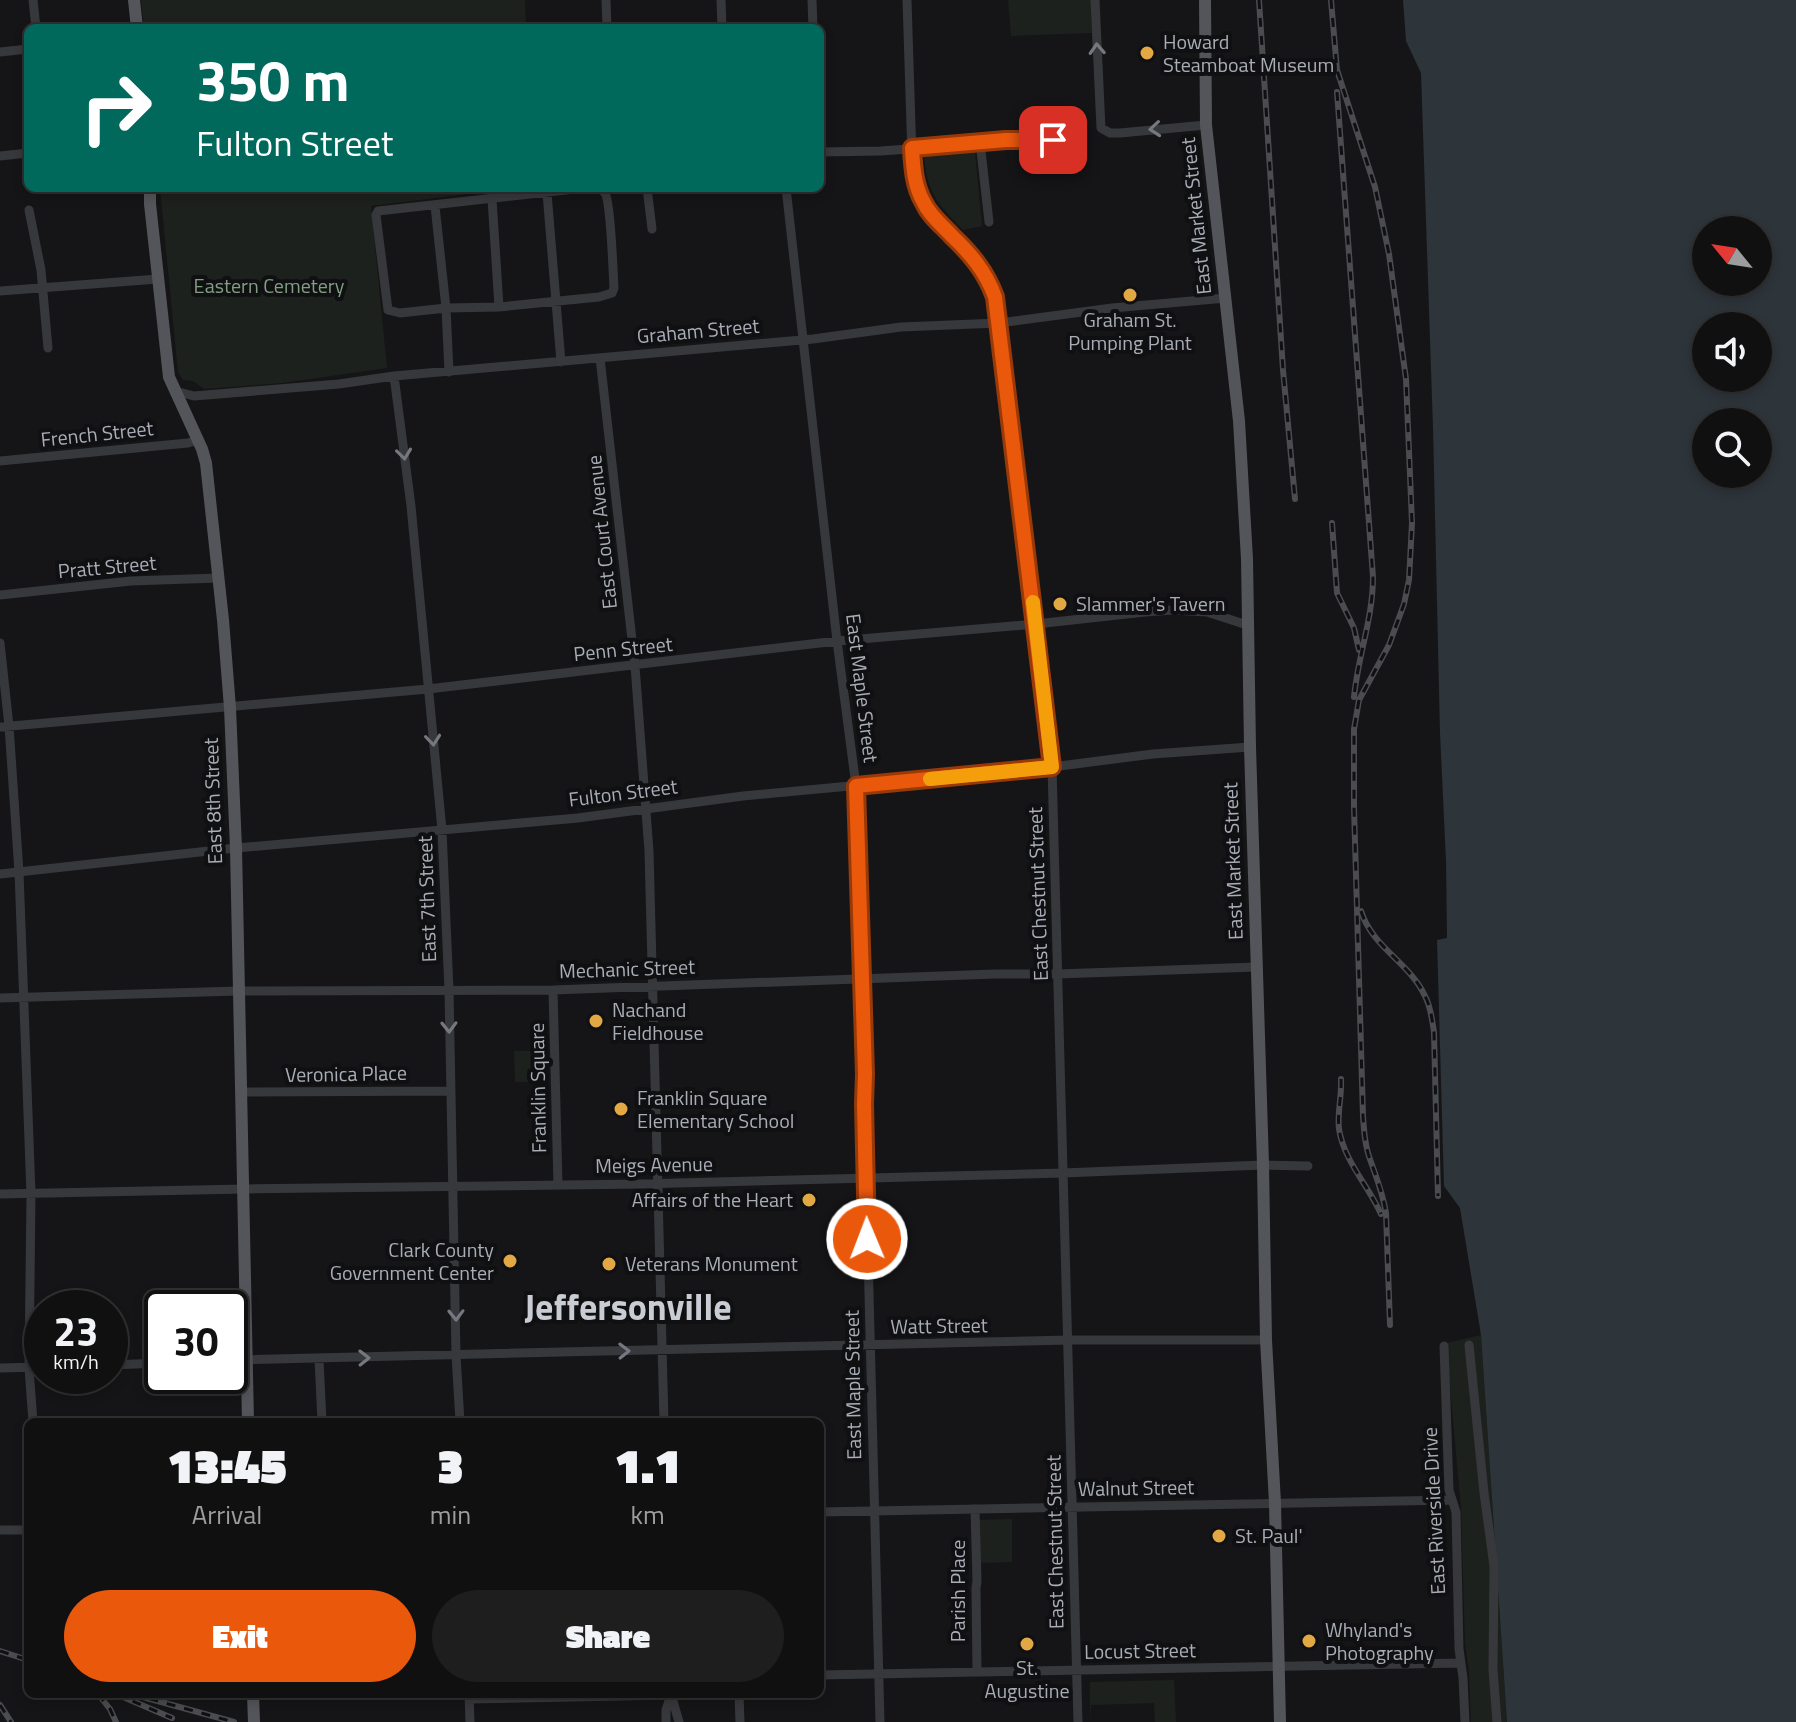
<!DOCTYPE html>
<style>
body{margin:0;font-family:"Titillium Web",sans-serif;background:#1e1e1f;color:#f1f3f6;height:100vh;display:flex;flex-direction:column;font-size:30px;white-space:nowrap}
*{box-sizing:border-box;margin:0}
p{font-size:26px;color:#9c9d9f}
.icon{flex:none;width:44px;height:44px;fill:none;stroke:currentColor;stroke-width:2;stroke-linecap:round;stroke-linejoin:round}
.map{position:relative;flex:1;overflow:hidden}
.sheet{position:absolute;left:24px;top:1418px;width:800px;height:280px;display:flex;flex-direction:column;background:#101011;border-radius:12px;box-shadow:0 4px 12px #0003,0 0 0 2px #303031}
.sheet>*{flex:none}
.hud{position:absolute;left:24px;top:24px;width:800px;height:168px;border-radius:12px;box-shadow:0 4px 12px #0003,0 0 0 2px #303031;background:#00695c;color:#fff;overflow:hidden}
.needle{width:52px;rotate:300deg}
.fabs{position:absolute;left:1692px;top:216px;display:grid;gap:16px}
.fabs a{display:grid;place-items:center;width:80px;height:80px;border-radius:50%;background:#101011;box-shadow:0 4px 12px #0003,0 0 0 2px #303031;font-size:40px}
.speed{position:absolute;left:24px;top:1290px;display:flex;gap:16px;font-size:40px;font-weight:700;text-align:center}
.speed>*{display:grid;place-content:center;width:104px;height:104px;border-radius:50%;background:#101011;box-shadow:0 4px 12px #0003,0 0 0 2px #303031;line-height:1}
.speed small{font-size:20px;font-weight:400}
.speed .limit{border:4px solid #111;border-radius:12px;background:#fff;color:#111}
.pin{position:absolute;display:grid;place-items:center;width:68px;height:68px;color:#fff;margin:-34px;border-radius:16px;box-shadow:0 4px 12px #0006}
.me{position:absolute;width:88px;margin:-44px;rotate:359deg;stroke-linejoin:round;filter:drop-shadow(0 0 6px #0008)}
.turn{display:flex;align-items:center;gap:28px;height:168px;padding:0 40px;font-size:36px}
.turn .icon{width:104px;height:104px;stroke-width:2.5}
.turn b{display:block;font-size:56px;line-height:68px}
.eta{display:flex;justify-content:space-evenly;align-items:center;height:136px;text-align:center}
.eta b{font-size:48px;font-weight:800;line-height:56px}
.primary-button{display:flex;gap:16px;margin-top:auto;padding:16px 40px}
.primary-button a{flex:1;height:92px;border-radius:48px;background:#ea580c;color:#fff;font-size:32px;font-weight:800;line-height:92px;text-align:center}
.primary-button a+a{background:#1e1e1f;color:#f1f3f6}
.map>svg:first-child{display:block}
.green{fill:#1c211d}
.water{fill:#2d343a;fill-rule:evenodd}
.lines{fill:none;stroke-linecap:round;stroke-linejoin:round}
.minor{stroke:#37383c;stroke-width:9}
.major{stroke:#53555a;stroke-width:12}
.rail-casing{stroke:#4a4c50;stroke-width:6}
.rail{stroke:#101012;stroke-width:3;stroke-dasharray:9;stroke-linecap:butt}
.oneway{stroke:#76787f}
.route-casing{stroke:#983908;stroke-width:20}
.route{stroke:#ea580c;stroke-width:14}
.slow{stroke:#f59e0b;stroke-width:14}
.poi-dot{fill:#e1a844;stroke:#101012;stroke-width:3}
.labels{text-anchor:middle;stroke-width:8;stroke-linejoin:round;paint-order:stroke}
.poi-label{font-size:20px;fill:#a9adb6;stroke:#101012;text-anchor:start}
.street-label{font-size:20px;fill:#a9adb6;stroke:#101012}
.park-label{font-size:20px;fill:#819f82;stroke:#101012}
.town-label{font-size:36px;font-weight:bold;fill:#c9ccd2;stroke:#101012}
</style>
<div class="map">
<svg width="1796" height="1722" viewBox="0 0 1796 1722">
<rect width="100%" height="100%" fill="#151517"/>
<path class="green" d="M141,0H525L526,28H144Z
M1008,0H1091L1092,33L1011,36Z
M975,152L982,226L963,230C938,204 927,194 924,156Z
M160,188H517L371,206L387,368L282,383L204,389L193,381L183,380L178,372Z
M514,1051H540V1082H515Z
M1481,1335L1507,1722H1471L1469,1670L1465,1644L1461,1508L1446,1343Z
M1012,1519V1562L984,1563L979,1562L978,1520Z
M1174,1680L1176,1722H1155L1154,1703L1091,1705L1090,1722V1682Z"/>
<path class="water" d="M1403,0H1796V1722H1507L1481,1335L1460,1208L1444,1186L1437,940L1447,938L1446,861L1440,733L1433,428L1421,73L1406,41ZM1706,230H1758V282H1706ZM1706,326H1758V378H1706ZM1706,422H1758V474H1706Z"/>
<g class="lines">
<path class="minor" d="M33,0L36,28
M606,0L607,28
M721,0L722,28
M812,0L813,28
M907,0L912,157L917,186L925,206L932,215L973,257L989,280L995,297L1052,767L1078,1722
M1095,0L1101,128L1110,133H1120L1206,125
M0,52L28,49
M980,142L989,222
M820,152L881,151L1045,139L1059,143L1064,150
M0,156L28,153
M647,188L652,229
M786,188L837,641L856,786L880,1722
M575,189C583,189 600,185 605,193C611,202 613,273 614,288L612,293L599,297L499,307L446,308L400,313L388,310L376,215L378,211Z
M547,193L561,362
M492,199L499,307
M435,206L446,308L449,372
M29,210L41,270L48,348
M0,291L158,279
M600,358L635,666L649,851L664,1422
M394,376L411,506L442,830L449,990L456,1355L460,1422
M175,391L194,396L339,384L394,376L813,339L901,327L999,323L1112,308L1226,298
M0,461L188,443L197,440
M0,595L131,581L218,578
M0,643L9,726L19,872L31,1194L29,1368L33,1422
M0,727L428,689L837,641L1036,624L1145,612L1173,610L1207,612L1247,625
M0,874L236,848L578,818L743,796L1052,767L1153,754L1250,747
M553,990L558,1185
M0,998L238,991L553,990L995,974H1058L1256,967
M241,1092L451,1091
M0,1194L244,1189L640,1184L1063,1173L1263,1165L1308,1166
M1469,1345L1484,1493L1494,1566L1493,1669L1497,1722
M1444,1346L1449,1490L1456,1512L1459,1649L1463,1678L1465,1722
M319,1359L322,1422
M230,1360L1068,1340H1266
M110,1365L162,1363
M0,1368L42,1367
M975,1509L977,1581L976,1588L977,1672
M820,1512L1452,1500
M0,1530H28
M820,1675L1461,1663
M469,1694L470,1722
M671,1694L679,1722
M739,1694L740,1722
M469,1699L671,1695
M666,1722V1710L671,1695"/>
<path class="major" d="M134,0L137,28
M1205,0L1206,125L1239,421L1247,559L1250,747L1263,1165L1266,1340L1275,1503L1280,1722
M150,188V204L169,377L202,449L206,463L223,620L230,708L236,848L248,1422
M253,1694L254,1722"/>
<defs>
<path id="rail" d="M1259,0L1283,370L1295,499
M1331,0L1337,70L1375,187L1389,254L1406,379L1412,523L1409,580L1404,604L1389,645L1359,700L1354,729V807L1363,1116C1364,1131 1365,1147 1371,1162C1377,1179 1383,1194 1386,1213L1390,1325
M1337,92L1373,577C1373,618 1358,656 1354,697
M1332,523L1337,593L1354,628L1359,650
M1361,911C1372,947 1410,963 1425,996C1431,1007 1432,1020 1434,1032L1438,1196
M1341,1079C1342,1096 1337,1113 1339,1129C1344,1161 1368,1185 1381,1214
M0,1651L28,1660
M98,1694L110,1709L116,1722
M116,1694L172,1718
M132,1694L234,1722
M0,1705L11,1722"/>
</defs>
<use href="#rail" class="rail-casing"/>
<use href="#rail" class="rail"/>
</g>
<defs><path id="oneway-chevron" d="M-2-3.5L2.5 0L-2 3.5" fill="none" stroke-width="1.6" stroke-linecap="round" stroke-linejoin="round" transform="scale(2)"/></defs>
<g class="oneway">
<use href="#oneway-chevron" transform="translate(1097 49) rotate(-93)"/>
<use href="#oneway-chevron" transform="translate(1155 129) rotate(175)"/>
<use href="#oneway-chevron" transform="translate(404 454) rotate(83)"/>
<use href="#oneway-chevron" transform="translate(433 740) rotate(84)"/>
<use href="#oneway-chevron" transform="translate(449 1027) rotate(89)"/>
<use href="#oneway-chevron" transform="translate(456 1315) rotate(89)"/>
<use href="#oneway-chevron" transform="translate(624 1351) rotate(-1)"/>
<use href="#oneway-chevron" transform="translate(364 1358) rotate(-1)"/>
</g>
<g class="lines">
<defs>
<path id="route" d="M867,1239L864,1104L865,1074L856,786L1052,767L995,297C986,272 971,254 952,236C942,225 930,216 924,203C914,186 913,167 912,148L1006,140H1053"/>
</defs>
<use href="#route" class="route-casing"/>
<use href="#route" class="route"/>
<path class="slow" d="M930,779L1052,767L1033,602"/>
</g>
<g class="poi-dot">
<circle cx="1147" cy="53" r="8"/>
<circle cx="1130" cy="295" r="8"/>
<circle cx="1060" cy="604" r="8"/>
<circle cx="596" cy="1021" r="8"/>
<circle cx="621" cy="1109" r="8"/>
<circle cx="809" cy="1200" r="8"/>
<circle cx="510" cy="1261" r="8"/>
<circle cx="609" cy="1264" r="8"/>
<circle cx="1219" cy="1536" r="8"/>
<circle cx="1309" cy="1641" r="8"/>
<circle cx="1027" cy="1644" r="8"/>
</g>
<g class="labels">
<g class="poi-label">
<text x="1163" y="49">Howard<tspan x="1163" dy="23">Steamboat Museum</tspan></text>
<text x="1130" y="327" text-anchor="middle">Graham St.<tspan x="1130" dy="23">Pumping Plant</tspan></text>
<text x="1076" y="611">Slammer's Tavern</text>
<text x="612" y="1017">Nachand<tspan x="612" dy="23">Fieldhouse</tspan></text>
<text x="637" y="1105">Franklin Square<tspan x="637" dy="23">Elementary School</tspan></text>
<text x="793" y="1207" text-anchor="end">Affairs of the Heart</text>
<text x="494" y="1257" text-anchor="end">Clark County<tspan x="494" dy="23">Government Center</tspan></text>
<text x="625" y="1271">Veterans Monument</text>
<text x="1235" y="1543">St. Paul'</text>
<text x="1325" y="1637">Whyland's<tspan x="1325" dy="23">Photography</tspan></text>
<text x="1027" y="1675" text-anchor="middle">St.<tspan x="1027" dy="23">Augustine</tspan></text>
</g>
<g class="street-label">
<text transform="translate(1196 216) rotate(-96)" y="7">East Market Street</text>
<text transform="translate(698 331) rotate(-5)" y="7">Graham Street</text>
<text transform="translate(97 434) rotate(-6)" y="7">French Street</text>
<text transform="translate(602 532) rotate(-96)" y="7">East Court Avenue</text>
<text transform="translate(107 567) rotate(-5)" y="7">Pratt Street</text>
<text transform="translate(623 649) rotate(-6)" y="7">Penn Street</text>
<text transform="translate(862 688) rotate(83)" y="7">East Maple Street</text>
<text transform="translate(623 793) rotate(-7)" y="7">Fulton Street</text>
<text transform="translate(213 801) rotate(-92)" y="7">East 8th Street</text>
<text transform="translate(1233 861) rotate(-92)" y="7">East Market Street</text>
<text transform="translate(1038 894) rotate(-92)" y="7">East Chestnut Street</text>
<text transform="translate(427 899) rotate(-92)" y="7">East 7th Street</text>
<text transform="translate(627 969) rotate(-2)" y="7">Mechanic Street</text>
<text transform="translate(346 1074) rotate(-1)" y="7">Veronica Place</text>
<text transform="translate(538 1088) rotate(-91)" y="7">Franklin Square</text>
<text transform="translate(654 1165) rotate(-1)" y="7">Meigs Avenue</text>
<text transform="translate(939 1326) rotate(-1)" y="7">Watt Street</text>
<text transform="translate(853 1385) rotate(-91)" y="7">East Maple Street</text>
<text transform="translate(1136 1488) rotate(-1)" y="7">Walnut Street</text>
<text transform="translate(1434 1511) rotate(-93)" y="7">East Riverside Drive</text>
<text transform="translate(1055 1542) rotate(-91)" y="7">East Chestnut Street</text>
<text transform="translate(958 1591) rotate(-90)" y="7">Parish Place</text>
<text transform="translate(1140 1651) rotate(-1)" y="7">Locust Street</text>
</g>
<g class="park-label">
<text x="269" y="293">Eastern Cemetery</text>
</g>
<g class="town-label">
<text x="628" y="1320">Jeffersonville</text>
</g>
</g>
</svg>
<div class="fabs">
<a><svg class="needle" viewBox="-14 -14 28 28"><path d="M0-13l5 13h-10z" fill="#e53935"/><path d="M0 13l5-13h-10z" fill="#9c9d9f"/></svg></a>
<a><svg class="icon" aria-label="sound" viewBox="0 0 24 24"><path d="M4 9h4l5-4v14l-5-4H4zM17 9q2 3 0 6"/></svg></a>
<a><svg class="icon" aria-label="search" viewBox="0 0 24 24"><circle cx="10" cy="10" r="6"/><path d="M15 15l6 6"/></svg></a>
</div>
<div class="speed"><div>23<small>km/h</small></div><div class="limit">30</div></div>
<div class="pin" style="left:1053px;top:140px;background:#d93025"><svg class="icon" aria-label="arrive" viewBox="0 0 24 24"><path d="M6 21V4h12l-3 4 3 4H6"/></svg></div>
<svg class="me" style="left:867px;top:1239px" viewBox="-20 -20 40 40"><circle r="17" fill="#ea580c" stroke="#fff" stroke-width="3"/><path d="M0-11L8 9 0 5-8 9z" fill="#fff"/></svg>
<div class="hud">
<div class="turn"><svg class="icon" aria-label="right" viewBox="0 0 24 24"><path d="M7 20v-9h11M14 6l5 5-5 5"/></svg><div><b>350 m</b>Fulton Street</div></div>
</div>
<section class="sheet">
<div class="eta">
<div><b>13:45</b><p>Arrival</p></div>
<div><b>3</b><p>min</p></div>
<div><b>1.1</b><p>km</p></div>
</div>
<div class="primary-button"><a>Exit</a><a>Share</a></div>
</section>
</div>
